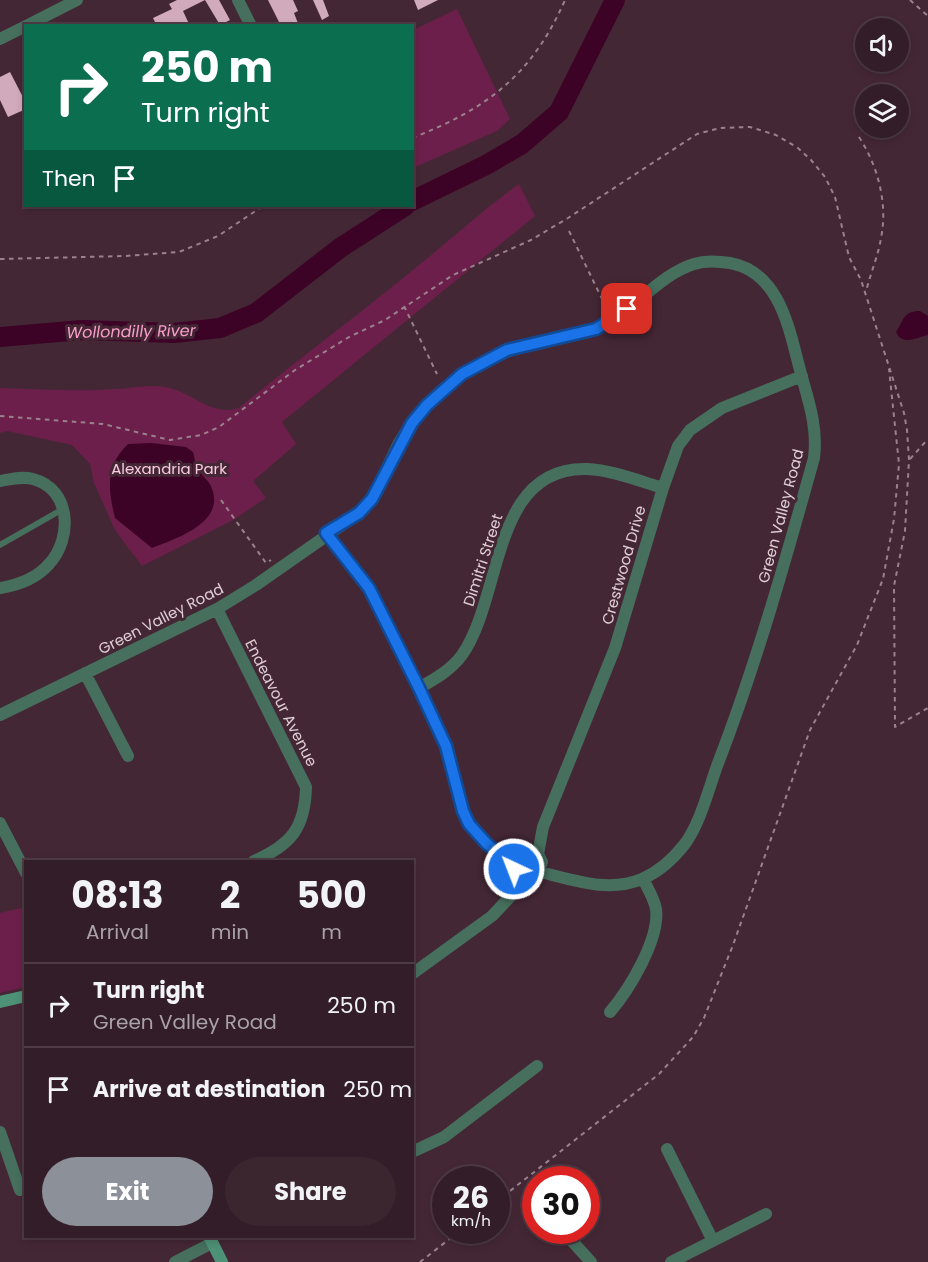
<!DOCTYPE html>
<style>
body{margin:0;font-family:Poppins,sans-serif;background:#3b2630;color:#f1f3f6;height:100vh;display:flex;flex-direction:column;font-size:22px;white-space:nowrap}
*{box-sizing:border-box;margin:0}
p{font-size:20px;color:#a9a2a8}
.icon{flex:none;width:33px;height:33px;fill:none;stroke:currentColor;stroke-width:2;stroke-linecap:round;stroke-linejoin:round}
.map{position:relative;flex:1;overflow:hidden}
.side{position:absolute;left:24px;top:860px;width:390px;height:378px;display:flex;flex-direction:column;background:#331d28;border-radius:0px;box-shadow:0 3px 9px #0003,0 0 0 2px #4e3b45}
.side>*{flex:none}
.hud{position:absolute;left:24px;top:24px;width:390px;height:183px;border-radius:0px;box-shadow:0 3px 9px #0003,0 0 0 2px #4e3b45;background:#0b6e4f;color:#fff;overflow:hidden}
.controls{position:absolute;left:855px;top:18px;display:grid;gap:12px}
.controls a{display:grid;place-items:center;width:54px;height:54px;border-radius:50%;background:#331d28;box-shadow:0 3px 9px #0003,0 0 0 2px #4e3b45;font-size:30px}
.speed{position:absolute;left:432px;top:1166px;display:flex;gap:12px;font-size:30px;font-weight:700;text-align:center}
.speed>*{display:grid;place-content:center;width:78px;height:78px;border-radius:50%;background:#331d28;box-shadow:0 3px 9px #0003,0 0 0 2px #4e3b45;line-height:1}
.speed small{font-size:15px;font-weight:400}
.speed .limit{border:9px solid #d22;background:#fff;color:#111}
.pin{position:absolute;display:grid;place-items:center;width:51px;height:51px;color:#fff;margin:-26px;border-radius:12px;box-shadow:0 3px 9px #0006}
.me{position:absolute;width:66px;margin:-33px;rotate:317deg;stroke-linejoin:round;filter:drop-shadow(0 0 4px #0008)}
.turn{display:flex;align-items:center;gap:21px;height:126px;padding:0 18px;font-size:27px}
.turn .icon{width:78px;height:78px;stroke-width:2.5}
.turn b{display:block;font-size:42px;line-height:51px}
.then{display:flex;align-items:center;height:57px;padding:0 18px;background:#0003;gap:12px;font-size:22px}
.eta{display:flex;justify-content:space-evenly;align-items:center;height:102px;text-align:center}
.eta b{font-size:36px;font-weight:700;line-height:42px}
.button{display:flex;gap:12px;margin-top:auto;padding:12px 18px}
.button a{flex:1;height:69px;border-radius:36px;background:#8c9099;color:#fff;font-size:24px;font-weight:700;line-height:69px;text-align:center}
.button a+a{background:#3b2630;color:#f1f3f6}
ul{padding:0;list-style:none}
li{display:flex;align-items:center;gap:18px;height:84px;padding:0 18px;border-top:2px solid #4e3b45}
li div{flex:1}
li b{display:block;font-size:22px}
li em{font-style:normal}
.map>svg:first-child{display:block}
.green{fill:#6c1f4a}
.water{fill:#3d0326}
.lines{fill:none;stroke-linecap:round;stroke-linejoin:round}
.river{stroke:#3d0326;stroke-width:20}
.building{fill:#d1abbc}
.path{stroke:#9a828d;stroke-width:2;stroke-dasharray:4.5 4.5;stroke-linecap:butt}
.lane{stroke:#466f5e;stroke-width:6}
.street{stroke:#466f5e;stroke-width:12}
.secondary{stroke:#4d9176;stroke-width:12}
.route-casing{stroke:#114b97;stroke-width:15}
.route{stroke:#1a73e8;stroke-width:10}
.labels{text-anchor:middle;stroke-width:6;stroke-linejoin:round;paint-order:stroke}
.park-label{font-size:15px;fill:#f9cadf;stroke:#442735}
.street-label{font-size:15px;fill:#e0cdd5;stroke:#442735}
.water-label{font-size:16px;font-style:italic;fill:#f89ec9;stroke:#442735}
</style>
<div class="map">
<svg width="928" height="1262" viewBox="0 0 928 1262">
<rect width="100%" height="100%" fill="#442735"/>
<path class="green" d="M457,9L510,119L497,131L413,168V30Z
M519,184L535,216L282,422L296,444L253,481L266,498L233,520L142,566L115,530L94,483L90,464L72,445L7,431L0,433V388C38,389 78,392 116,389C134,388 148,384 166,387C192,392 211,417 239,408C298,359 360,314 419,265C453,238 484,209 519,184Z
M25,907V987L0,993V913Z"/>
<path class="water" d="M920,311L928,316V335C916,338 902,346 896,332C904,320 903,311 920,311Z
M151,443L186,447L193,452C195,458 195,466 198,470C203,477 210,481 212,489C225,523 175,539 152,548L115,518C108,489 105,466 128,444Z"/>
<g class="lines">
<path class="river" d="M412,201L486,165L522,144L559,112L615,0
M0,337L82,330L174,333L220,328L256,313L340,248L405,206"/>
</g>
<path class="building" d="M177,0H205L183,11L190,26H157L153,18L172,9L169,4Z
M205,0H219L230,20L220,25Z
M268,0H293L298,11L294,13L299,26H281Z
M313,0H323L329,16L322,20Z
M414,0H438L418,10Z
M10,72L26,103V109L8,117L0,100V77Z"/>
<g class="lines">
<path class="path" d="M910,0L928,16
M859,137C878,166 888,204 881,238C878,257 870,274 866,292
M412,138C487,109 532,75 565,0
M569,231L605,305
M0,259L125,256L179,252L218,236L263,206
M404,306L437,374
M0,416L103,424L170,440L201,435L219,427L295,370L349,337L385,320L453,275L531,240L568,218L697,134L720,128L750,127L776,135L798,148L811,160L825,177L835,197L849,257L861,280L904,413L907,430L909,460L905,531L894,586L895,727L928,708
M910,459L928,439
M221,500L266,563L271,560
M496,1202L659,1074L693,1037L704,1018L733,945L810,730L857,645L883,579L894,519L899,464L889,369
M420,1262L461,1230"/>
<path class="lane" d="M0,545L63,509"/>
<path class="street" d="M238,0L251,26
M26,26L77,0
M0,39L26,26
M0,481C11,479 22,476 33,479C71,489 73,538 49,564C36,579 19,585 0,588
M326,533L369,588L419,688L446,746L463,811L469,824L487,844L496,849L518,853
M217,609L306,787C305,828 291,845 254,861
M85,673L128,756
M419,688C435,679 451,670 462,655C503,597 491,466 587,469C612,470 639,481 663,488
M0,715L217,609L256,585L359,513C379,492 386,468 399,443C410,423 425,405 442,390C475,361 514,346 556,338C570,335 583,335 596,329C632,314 656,276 694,264C706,260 718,261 730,263C780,272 789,329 800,370C808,400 818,426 814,458C785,562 756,665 717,766C708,791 700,824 684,845C673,859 658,872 642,879C608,893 574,880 540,872
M0,823L26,873
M497,850L524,878L537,875L542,862L538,854L526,849L515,856L513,865
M538,854L543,827L615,648L663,488L678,446L690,430L722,408L802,376
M412,974L492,916L528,878
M610,1012C629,990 660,939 656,909C654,898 648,889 643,879
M0,1132L20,1190
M667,1149L713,1241
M412,1152L444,1137L537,1066
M562,1230L591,1262
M175,1262L212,1243
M671,1262L766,1214"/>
<path class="secondary" d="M0,1002L26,996
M209,1236L222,1262"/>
</g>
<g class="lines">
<defs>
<path id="route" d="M514,869L513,865L487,844L469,824L463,811L446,746L419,688L369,588L326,533L359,513L372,499L412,423L427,405L462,374L507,350L596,329L627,309"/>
</defs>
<use href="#route" class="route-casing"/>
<use href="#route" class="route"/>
</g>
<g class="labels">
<g class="park-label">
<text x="169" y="474">Alexandria Park</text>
</g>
<g class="street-label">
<text transform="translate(781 516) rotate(-75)" y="5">Green Valley Road</text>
<text transform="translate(483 560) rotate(-72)" y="5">Dimitri Street</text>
<text transform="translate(624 565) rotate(-74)" y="5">Crestwood Drive</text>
<text transform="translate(161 619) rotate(-27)" y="5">Green Valley Road</text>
<text transform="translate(281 703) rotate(63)" y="5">Endeavour Avenue</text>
</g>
<g class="water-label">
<text transform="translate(131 331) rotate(-1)" y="6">Wollondilly River</text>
</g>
</g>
</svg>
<div class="controls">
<a><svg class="icon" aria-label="sound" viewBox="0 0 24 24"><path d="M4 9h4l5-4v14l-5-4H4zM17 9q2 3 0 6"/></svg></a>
<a><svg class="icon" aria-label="layers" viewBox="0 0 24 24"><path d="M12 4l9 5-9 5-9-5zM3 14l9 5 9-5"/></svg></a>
</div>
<div class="speed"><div>26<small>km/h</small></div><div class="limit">30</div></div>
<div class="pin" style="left:627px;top:309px;background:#d93025"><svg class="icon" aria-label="arrive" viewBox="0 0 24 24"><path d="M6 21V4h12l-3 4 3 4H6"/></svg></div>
<svg class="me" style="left:514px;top:869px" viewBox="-20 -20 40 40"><circle r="17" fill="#1a73e8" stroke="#fff" stroke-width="3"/><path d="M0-11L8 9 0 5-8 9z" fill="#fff"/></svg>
<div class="hud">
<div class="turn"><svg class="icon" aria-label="right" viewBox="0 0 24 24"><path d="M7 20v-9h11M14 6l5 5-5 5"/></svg><div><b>250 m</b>Turn right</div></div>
<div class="then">Then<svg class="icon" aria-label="arrive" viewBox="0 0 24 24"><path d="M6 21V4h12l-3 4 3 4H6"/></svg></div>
</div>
<section class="side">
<div class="eta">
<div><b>08:13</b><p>Arrival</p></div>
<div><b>2</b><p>min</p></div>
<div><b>500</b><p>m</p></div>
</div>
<ul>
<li><svg class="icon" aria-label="right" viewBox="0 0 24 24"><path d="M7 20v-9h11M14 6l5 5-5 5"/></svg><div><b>Turn right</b><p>Green Valley Road</p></div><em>250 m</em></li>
<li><svg class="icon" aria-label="arrive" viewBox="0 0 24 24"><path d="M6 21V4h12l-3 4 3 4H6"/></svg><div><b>Arrive at destination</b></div><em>250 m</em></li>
</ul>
<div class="button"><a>Exit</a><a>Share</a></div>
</section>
</div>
